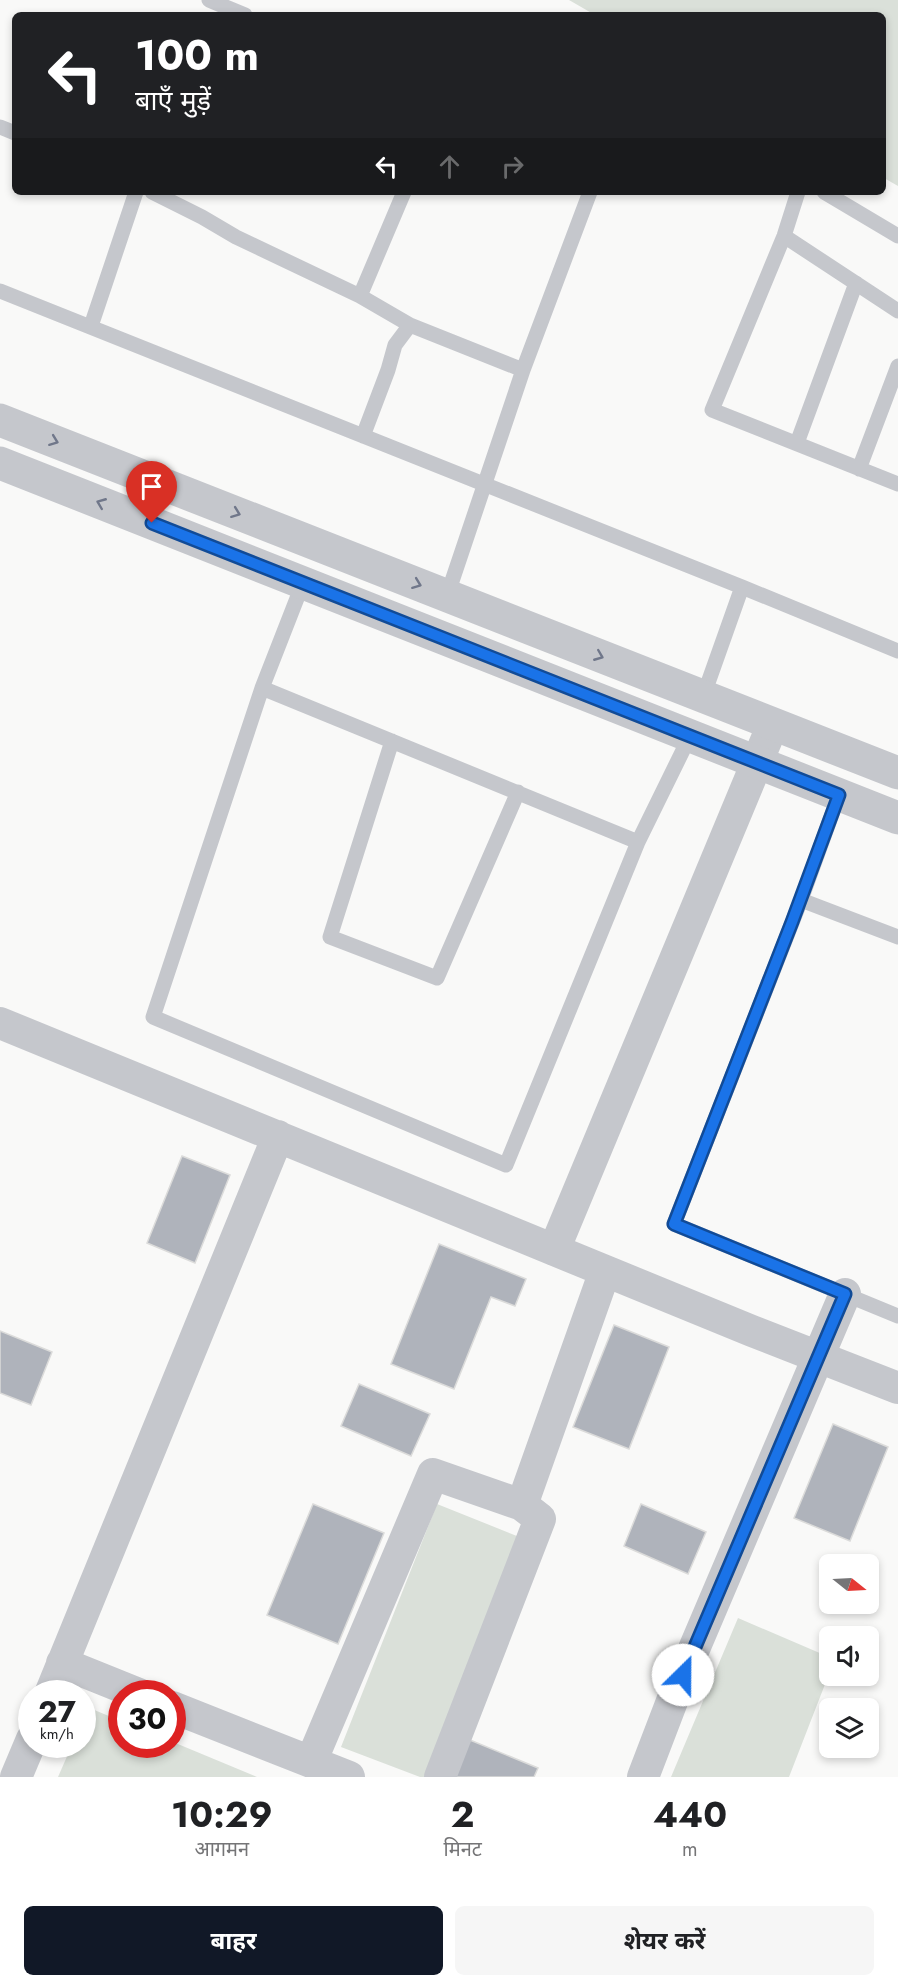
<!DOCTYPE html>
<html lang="hi">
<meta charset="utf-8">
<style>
body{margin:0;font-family:Jost,"Noto Sans Devanagari",sans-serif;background:#f6f6f6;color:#202124;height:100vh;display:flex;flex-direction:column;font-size:22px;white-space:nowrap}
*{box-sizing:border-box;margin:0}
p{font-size:20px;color:#757577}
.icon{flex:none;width:33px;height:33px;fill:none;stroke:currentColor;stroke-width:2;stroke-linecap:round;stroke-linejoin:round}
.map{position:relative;height:1777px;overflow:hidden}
.sheet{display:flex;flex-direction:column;background:#fff;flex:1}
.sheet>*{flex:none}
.top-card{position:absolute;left:12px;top:12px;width:874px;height:183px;border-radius:9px;box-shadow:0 3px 9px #0003;background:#202124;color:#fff;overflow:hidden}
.needle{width:39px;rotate:108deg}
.tools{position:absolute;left:819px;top:1554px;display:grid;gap:12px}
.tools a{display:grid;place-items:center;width:60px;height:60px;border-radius:9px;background:#fff;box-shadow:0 3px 9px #0003;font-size:30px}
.speed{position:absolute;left:18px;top:1680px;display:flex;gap:12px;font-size:30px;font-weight:700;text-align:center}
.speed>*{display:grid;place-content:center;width:78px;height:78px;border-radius:50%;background:#fff;box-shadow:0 3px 9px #0003;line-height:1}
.speed small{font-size:15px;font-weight:400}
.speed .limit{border:9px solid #d22;background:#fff;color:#111}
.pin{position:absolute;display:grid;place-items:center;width:51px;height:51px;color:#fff;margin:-62px -26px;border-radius:50% 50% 50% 0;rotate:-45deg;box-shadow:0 0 6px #0007}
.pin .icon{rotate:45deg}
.me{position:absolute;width:66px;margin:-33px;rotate:23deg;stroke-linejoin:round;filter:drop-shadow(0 0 4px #0008)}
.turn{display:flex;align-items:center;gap:21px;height:126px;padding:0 24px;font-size:27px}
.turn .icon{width:78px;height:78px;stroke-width:2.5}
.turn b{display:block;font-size:42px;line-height:51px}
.lanes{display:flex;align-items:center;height:57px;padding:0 24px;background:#0003;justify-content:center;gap:30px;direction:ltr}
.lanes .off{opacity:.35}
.eta{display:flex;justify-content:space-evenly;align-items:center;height:102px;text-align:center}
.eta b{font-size:36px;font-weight:700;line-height:42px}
.action{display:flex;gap:12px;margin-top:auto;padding:12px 24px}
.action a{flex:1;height:69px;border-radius:9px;background:#111827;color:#fff;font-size:24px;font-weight:700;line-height:69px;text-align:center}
.action a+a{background:#f6f6f6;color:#202124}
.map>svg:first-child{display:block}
.green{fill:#dae0d9}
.building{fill:#afb3bb;stroke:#dbdbda;stroke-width:1.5}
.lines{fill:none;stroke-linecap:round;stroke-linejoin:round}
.service{stroke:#c5c7cc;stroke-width:15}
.minor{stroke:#c5c7cc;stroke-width:32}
.tertiary{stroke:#c5c7cc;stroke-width:33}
.oneway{stroke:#70778a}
.route-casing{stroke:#114b97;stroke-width:15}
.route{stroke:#1a73e8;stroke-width:10}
</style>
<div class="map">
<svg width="898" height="1777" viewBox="0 0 898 1777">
<rect width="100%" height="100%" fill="#f9f9f8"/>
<path class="green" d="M569,0H898V186L884,178V15H595Z
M437,1504L527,1540L431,1777H420L341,1747Z
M738,1618L829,1657V1674L789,1777H671Z
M87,1707L121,1721L122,1744H172L173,1742L257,1777H58L72,1745L82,1744L83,1718Z"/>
<path class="building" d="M182,1156L230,1175L195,1263L147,1243Z
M439,1244L526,1279L515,1306L491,1297L454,1389L391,1364Z
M614,1325L669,1347L629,1449L573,1427Z
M0,1331L52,1352L31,1405L0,1393Z
M359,1384L430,1414L411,1456L341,1426Z
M833,1424L888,1447L850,1541L794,1518Z
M313,1504L384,1533L338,1644L267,1615Z
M641,1504L706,1532L688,1574L624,1546Z
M470,1740L538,1768L534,1777H454Z"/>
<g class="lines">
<path class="service" d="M209,0L245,15
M0,127L15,133
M152,192L202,217L236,237L360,296L404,192
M798,192L784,236L712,410L898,484
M824,192L898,236
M784,236L898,311
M0,291L742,587L703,697
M360,296L410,325
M91,326L136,192
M363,436L388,370L395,345L410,325L523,370
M797,443L856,283
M859,469L898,366
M303,583L262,688L153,1017L506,1165L638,842L690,736
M742,587L898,651
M447,596L523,370L590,192
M262,688L638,842
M392,741L330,937L437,978L518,792
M839,795L801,900L674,1224L898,1316
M801,900L898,937"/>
<path class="minor" d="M0,1023L752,1331L898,1388
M554,1250L773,724
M62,1663L139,1694
M50,1694L278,1136
M172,1707L349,1777
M311,1762L433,1474L522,1505
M16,1777L32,1739
M440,1777L540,1519L522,1505L605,1271
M643,1777L674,1696L845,1294"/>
<path class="tertiary" d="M0,420L898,773
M0,463L898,818"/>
</g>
<defs><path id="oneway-chevron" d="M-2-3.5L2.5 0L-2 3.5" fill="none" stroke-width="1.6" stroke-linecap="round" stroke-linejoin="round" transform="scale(1.5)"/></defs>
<g class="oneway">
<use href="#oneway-chevron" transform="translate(54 441) rotate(21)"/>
<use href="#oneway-chevron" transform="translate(101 503) rotate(-158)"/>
<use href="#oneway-chevron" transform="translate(236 513) rotate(21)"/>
<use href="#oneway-chevron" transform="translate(417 584) rotate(21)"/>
<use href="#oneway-chevron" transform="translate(599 656) rotate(22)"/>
</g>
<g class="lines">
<defs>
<path id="route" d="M152,523L839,795L792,922L674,1224L845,1294L683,1675"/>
</defs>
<use href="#route" class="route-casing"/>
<use href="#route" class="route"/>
</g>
</svg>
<div class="tools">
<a><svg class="needle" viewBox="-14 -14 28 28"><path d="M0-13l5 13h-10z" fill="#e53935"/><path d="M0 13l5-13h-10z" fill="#757577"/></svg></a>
<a><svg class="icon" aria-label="sound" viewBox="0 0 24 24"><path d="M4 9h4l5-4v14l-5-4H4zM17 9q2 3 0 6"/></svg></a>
<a><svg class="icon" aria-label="layers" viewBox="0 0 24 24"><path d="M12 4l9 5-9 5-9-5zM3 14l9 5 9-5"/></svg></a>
</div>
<div class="speed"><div>27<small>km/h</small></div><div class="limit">30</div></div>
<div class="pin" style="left:152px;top:523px;background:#d93025"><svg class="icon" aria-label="arrive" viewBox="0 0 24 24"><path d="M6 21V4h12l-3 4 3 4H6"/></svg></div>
<svg class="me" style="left:683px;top:1675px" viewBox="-20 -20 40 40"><circle r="19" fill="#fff"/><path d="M0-13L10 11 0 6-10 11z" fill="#1a73e8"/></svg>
<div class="top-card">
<div class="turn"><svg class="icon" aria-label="left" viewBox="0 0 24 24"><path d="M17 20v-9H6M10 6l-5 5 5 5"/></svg><div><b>100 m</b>बाएँ मुड़ें</div></div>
<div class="lanes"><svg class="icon" aria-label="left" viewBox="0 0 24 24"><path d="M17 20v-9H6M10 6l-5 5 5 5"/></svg><svg class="icon off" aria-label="ahead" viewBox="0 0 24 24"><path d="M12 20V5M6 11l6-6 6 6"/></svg><svg class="icon off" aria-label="right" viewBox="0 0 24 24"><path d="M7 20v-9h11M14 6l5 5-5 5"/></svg></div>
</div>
</div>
<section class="sheet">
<div class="eta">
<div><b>10:29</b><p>आगमन</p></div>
<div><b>2</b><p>मिनट</p></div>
<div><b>440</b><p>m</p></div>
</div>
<div class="action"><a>बाहर</a><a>शेयर करें</a></div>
</section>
